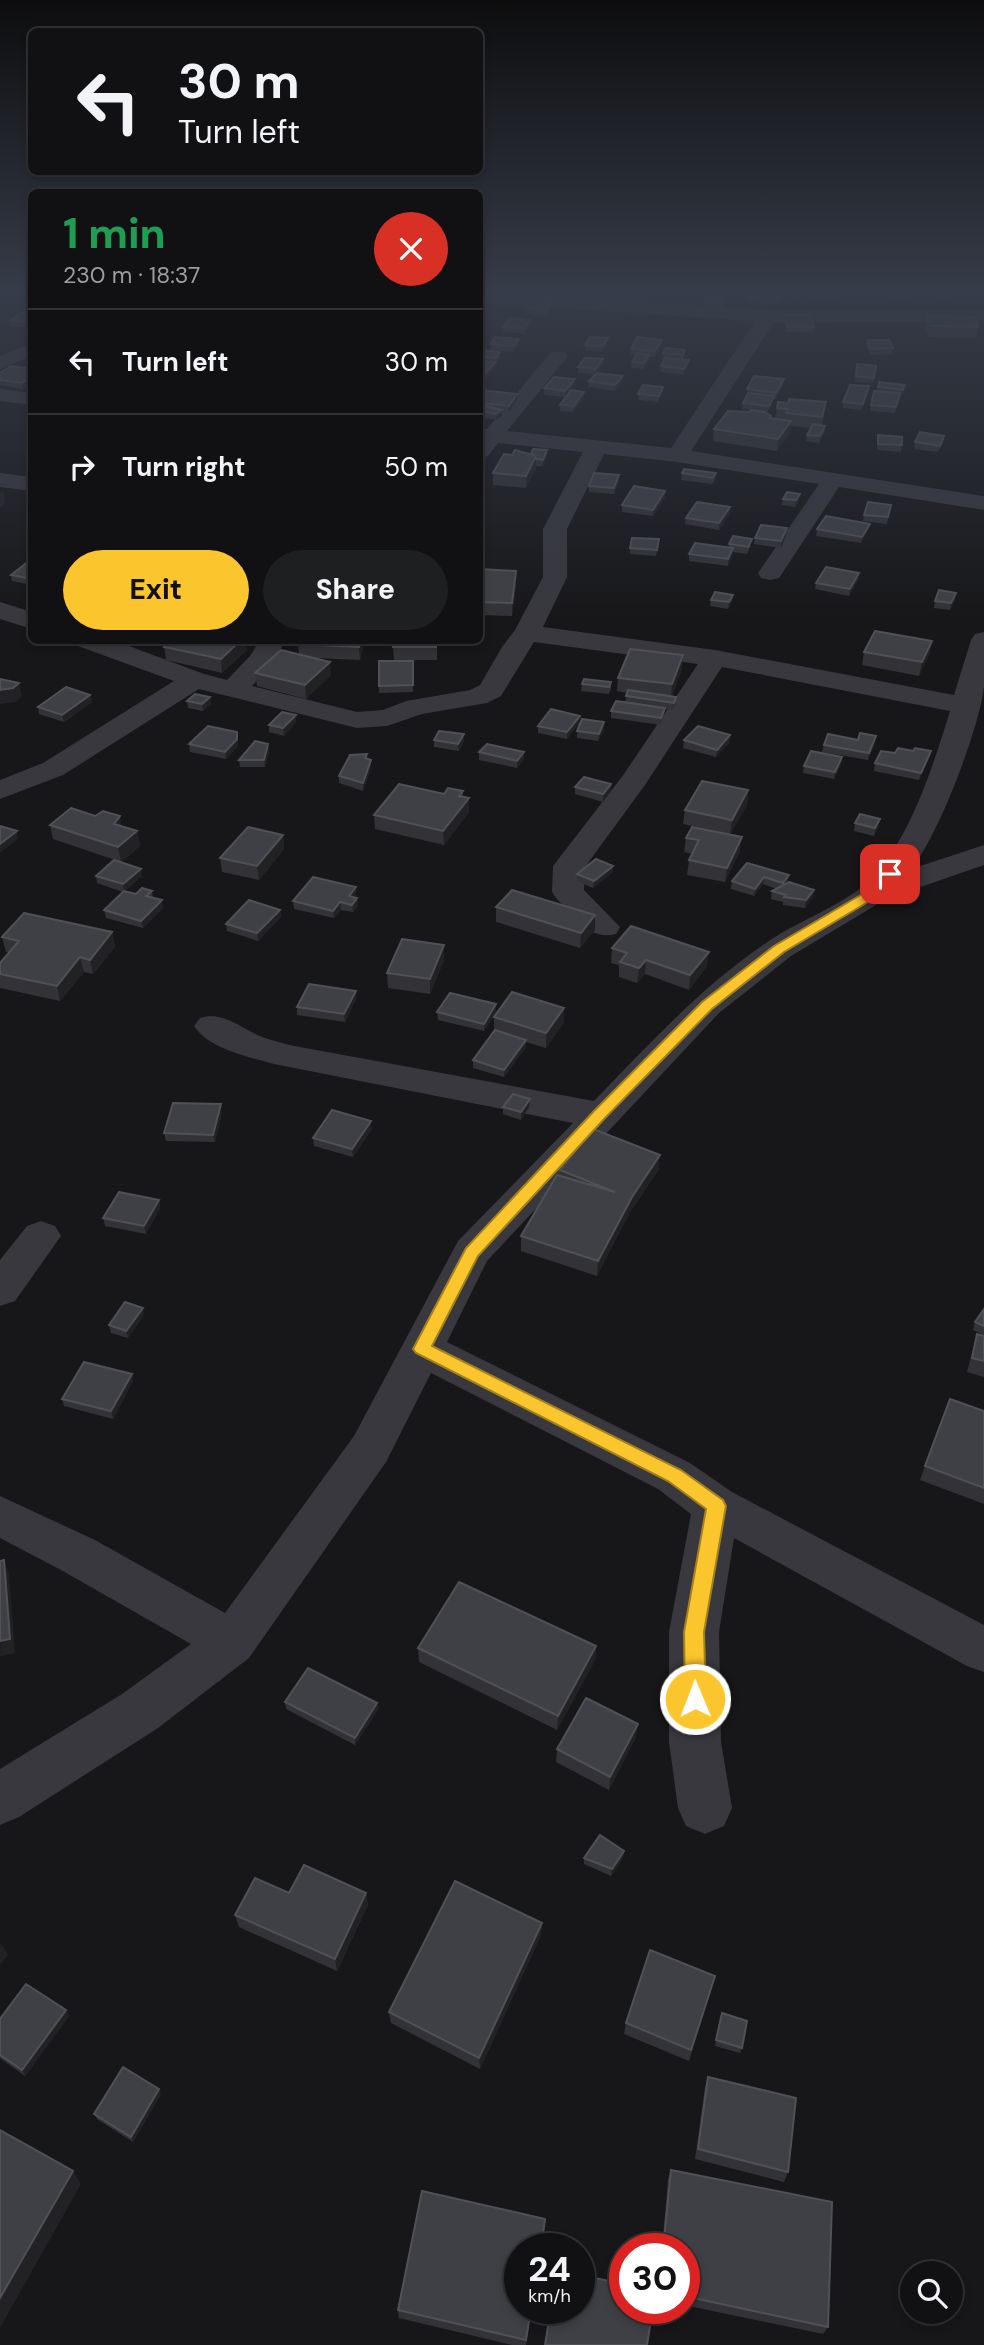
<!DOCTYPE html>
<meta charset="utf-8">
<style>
body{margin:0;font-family:"DM Sans",sans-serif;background:#1e1f21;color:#f1f3f6;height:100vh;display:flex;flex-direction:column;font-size:26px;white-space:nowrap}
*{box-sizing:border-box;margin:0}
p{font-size:23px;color:#9c9da0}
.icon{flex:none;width:38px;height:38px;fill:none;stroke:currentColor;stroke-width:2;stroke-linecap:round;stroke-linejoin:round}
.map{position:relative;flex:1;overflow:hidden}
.panel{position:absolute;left:28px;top:189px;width:455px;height:455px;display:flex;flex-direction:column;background:#111113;border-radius:10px;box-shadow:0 4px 10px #0003,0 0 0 2px #303133}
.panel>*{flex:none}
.banner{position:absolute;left:28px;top:28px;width:455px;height:147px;border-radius:10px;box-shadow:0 4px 10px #0003,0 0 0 2px #303133;background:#111113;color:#f1f3f6;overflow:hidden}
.tools{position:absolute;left:900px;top:2261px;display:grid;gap:14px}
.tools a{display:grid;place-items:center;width:63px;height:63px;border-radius:50%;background:#111113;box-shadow:0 4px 10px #0003,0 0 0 2px #303133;font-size:35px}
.speed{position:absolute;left:504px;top:2233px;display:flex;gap:14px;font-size:35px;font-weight:700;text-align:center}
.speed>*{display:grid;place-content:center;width:91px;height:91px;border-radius:50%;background:#111113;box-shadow:0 4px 10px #0003,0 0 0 2px #303133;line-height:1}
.speed small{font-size:18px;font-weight:400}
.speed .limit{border:10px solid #d22;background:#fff;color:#111}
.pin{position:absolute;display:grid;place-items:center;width:60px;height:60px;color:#fff;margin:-30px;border-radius:14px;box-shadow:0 4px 10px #0006}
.me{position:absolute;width:77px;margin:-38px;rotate:359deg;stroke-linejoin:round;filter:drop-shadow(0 0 5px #0008)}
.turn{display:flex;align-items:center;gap:24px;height:147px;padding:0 35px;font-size:32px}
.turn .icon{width:91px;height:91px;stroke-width:2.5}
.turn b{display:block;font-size:49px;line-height:60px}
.round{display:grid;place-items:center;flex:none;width:74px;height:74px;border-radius:37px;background:#1e1f21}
.headline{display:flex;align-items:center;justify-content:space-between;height:119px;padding:0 35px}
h1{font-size:42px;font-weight:800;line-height:52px;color:#1e9e55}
.cta{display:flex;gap:14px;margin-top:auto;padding:14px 35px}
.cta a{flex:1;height:80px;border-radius:42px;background:#fbc62d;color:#111;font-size:28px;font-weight:800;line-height:80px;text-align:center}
.cta a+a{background:#1e1f21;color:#f1f3f6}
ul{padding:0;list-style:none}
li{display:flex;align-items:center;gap:21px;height:105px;padding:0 35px;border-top:2px solid #303133}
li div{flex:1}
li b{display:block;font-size:26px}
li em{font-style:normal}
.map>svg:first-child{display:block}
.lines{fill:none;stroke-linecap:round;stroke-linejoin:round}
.minor{fill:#38383e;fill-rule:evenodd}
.wall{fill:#333337}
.shaded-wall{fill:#222225}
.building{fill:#3f4045;stroke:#505157;stroke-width:2}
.route{fill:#fbc62d;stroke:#a3811d;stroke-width:2}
</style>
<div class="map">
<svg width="984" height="2345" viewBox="0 0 984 2345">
<rect width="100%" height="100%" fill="#171719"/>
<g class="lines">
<path class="minor" d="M480,291L768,310H984V320L981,321L774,322L691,451L984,496V510L839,487L779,578L770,580L761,578L758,573L819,484L677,462L604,454L567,529V577L543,627L715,650L954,695L971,640L975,634L984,632C984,650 984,668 984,686C980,727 938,837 911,869L984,845V865L886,899L791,956L719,1013L487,1261L447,1342L690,1463L732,1492L984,1625V1672L967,1666L734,1538L719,1632L721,1742L732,1808L724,1826L705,1834L686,1826L678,1808L669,1742V1632L691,1514L658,1489L431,1373L386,1462L249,1658L158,1728L19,1817L0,1825V1769L122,1694L191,1644L61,1570L0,1538V1496L95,1540L225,1613L354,1436L458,1241L573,1123L274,1064C249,1057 209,1049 194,1026L200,1018C224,1011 240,1028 262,1037C270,1040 280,1042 289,1045L594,1101C649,1044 700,988 766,943C794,923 838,907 863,886C908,848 933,766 950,711L722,667L645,785L585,867L584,890L620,927L616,934C589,941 574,916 557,899L552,892L553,866L624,774L698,664L534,642L501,696L487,703L422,714L387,726L357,728L199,689L63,775L0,799V780L43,763L174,681L78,646L74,640H113L204,674L227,680L250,656L260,640H286L270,666L252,686L357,712L383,710L406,701L470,690L480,685L502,647L515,630L543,577V529L583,452L498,443L488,456L480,458V429H487L551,352H565L568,356L507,431L671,448L755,321L480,303Z
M32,343V356L0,369V356Z
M0,389L32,393V405L0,401Z
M0,473L32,477V491L0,487Z
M0,602L32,612V629L0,619Z
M41,1221L55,1226L61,1236L15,1301L0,1306V1260L27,1226Z"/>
</g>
<path class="wall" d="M10,291H32L29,294L10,292Z
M548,291H572L571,297L548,296Z
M612,291L611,300H588V294Z
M635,291H651L650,301L634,300Z
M749,291H781L780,305L747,303Z
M791,291H805L804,298H791Z
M813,291H839L837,301L812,299Z
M881,291H911V300L890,299L891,292H881Z
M925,291H951L950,298L925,297Z
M705,296L723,304V309H705Z
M552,302V308L548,316L525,314V308Z
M32,306V326L28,328L11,326L10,320L25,313V310Z
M784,315L814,327L813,333L786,332L783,321Z
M927,316L978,327L976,338L928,337L925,327Z
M530,320V326L524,334L503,332V327Z
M608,338L607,344L602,352L585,350V345Z
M519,339V344L514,352L491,350V344Z
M662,340L661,346L655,357H649V360L644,369L631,368L632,362L636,355H630L631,349Z
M867,340L893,348L892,354L870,355L866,346Z
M685,350L683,359L689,360L688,366L683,375L660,372L661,366L665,359H662L663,353Z
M480,351L500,352V358L497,364H495V368L482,383H480Z
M603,359V365L597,373L622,382L615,391L588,387L589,381L594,375L578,373V367Z
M857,364L876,366L873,383L855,382Z
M32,369V383L23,389L0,385V373Z
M784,379L783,385L776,399H773L768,412L742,409L743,403L747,395V389Z
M879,382L905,385L902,396H899L895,413L870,411L871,405L877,391Z
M574,385L565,397L544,395V388Z
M480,386H481V391L517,400L509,412H502V416L496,420L480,417V411L482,410L480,409Z
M869,386L862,410L843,408V402Z
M663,387V393L658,402L638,400V394Z
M584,398L573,412L560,411V405Z
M777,408L824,414L822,425L825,432L819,443L806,441L807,435L811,428L791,426L790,433L777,451L713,441L714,429L771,418L775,419Z
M878,435L902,445L901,452L877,450Z
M944,436L943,442L938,452L914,449L915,442Z
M547,450V457L543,466H536V468L526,488L493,485V473L512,455L531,454Z
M682,473H716L715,480L712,484L681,480Z
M619,481L614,494L589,492V486Z
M665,497L653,516L622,512V505Z
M783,499L799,500L795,507L782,505Z
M891,505L887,524L863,521L864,515Z
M730,513L719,530L685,524L686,518Z
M787,528L786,535L781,548L754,544L755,538Z
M817,529L868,530L861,543L816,536Z
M659,539L656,556L630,554V548Z
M729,544L751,545L747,554L733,552L728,566L689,561V554L729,547Z
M32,561V585L12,581L11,575Z
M480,569L516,584L512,616L480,615Z
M858,579L849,596L815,589L816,583Z
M733,595L732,602L728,609L710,606L711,600Z
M955,600L950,610L934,608L935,601Z
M171,640H246L247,650L222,673L166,660L164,647Z
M365,640L360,660L315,658L331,675L306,699L257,686L255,673L299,654L298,644Z
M437,640V660H394L393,647Z
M932,641L929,655L919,676L862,665L864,652Z
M413,661V692L379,693V686Z
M682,669L672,696L676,704L673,710L665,709L664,715L661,725L611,718V711L625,703L627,693L617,691L618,678Z
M611,682V689L609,694L581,691L582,684Z
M90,695L92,702L64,722L39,714L38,707Z
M210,697L211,704L203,711L188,708L187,701Z
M296,715V722L284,736L269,732V725Z
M604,722V730L598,741L577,738V731Z
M579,723L567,739L538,733V726Z
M464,734V741L459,751L434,747V740Z
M238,739V746L226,759L190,752L189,744Z
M684,740L730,742L716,757L683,748Z
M875,743L868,760L822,752L824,745Z
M268,744L269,751L265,767H240L239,760Z
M479,752H524V759L517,768L479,760Z
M895,753L929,758L919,780L874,771L875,763Z
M367,754V759L371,760V768L363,791L339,783V776Z
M842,757L841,764L834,779L803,773L804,766Z
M575,787L611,791L603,802L575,794Z
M748,790L747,805L730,834L683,824L685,810Z
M463,791V797L469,812L444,845L375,829L374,815L444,794Z
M855,823L878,827L874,836L854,831Z
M50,825L121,826L137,831L140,846L121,862L53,839Z
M692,827L740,851L725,882L687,875L689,860L692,854L684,852L686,838Z
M283,835L284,849L259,880L222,872L220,858Z
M747,863L789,875L787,883L814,890L812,898L805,908L783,905V902L771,899L772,891L777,889L763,884L754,896L731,889L732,881Z
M613,866L612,873L593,888L577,881V874Z
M96,876H142L125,891L136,894L152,891L153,898L163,908L143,928L106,918L104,910L123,892L97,883Z
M356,887V895L354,898H357L358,906L353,912L341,910L334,918L294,909L293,901Z
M496,907L595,915V930L580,948L496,922Z
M280,910L281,917L258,941L227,931L226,924Z
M112,932L115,947L93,974L84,972L60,1001L0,988V963L9,952H6L2,937Z
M444,945V960L430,994L388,988L387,973Z
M612,948L707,966L689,990L645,974L637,983L619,977V965L611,963Z
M356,991V999L345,1022L297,1015V1007Z
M437,1012H496L484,1031L438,1020Z
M494,1017L564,1022L546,1048L526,1042V1047L504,1077L473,1068V1060L494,1032Z
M530,1099L529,1107L521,1120L503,1114V1107Z
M222,1112L215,1142L166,1141L164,1133Z
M372,1129L353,1157L314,1146L313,1138Z
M659,1169L630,1212L597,1276L521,1251V1236L560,1176V1170Z
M159,1200L160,1208L146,1234L105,1226L103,1218Z
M984,1309V1335L973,1330L975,1322Z
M144,1315L128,1338L111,1333L109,1325Z
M977,1334L984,1336V1377L967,1372Z
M132,1374L133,1381L113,1419L64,1406L62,1399Z
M984,1411V1504L920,1480L925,1466Z
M596,1646L595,1660L557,1730L419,1662L418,1648Z
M285,1702L377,1703L378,1710L355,1745L286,1709Z
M636,1737L609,1790L556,1762L557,1749Z
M624,1851L623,1858L611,1876L584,1864V1858Z
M289,1893H366L368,1905L337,1971L239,1927L235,1915Z
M542,1923L541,1935L480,2069L391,2023L389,2012Z
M712,1987L689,2061L624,2034L626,2023Z
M66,2010L69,2016L25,2076L0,2058V2019Z
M722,2013L742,2048L740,2053L715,2046Z
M708,2077L788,2172L784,2182L695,2159L705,2087Z
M161,2094L133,2142L97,2119L94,2114Z
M671,2170L828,2327L823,2334L684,2305V2249H662L668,2179Z
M545,2228L520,2308H532L526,2345H512L399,2318L398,2310Z"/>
<path class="shaded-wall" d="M552,302V308L548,316V310Z
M32,319V326L28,328L27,322Z
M530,320V326L524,334L525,328Z
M608,338L607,344L602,352L603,346Z
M519,339V344L514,352V346Z
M662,340L661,346L655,357V351Z
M500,352V358L497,364V358Z
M649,355V360L644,369V363Z
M603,359V365L596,375V369Z
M689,360L688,366L683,375L684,369Z
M495,363V368L482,383V377Z
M32,376V383L23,389L22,383Z
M623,376L622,382L615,391V385Z
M575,379L574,385L565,397V391Z
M784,379L783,385L776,399V393Z
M663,387V393L658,402L659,396Z
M584,392V398L573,412L574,406Z
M517,394V400L509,412V406Z
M774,396L773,402L768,412L769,406Z
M502,410V416L496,420V414Z
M791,421L790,433L777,451L778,439Z
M825,426V432L819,443L820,436Z
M547,450V457L543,466V460Z
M536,456V468L526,488V476Z
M619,475V481L614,494V488Z
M3,491L5,503L0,508V493Z
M665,491V497L653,516V510Z
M800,494L799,500L795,507L796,500Z
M730,507V513L719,530V523Z
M870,524L868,530L861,543L862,537Z
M787,528L786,535L781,548V541Z
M733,548V554L728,566V559Z
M516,571V584L512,616V603Z
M859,573L858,579L849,596L850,589Z
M956,593L955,600L950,610L951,603Z
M733,595L732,602L728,609L729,602Z
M241,640H246L247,650L222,673L221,659Z
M361,640H365L360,660L359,647Z
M932,641L929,655L919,676L922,662Z
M683,655L682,669L671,698L672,684Z
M330,662L331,675L306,699L305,685Z
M19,683L22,696L16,702L0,704V690Z
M90,695L92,702L64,722L62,715Z
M210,697L211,704L203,711L202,704Z
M296,715V722L284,736L283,728Z
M580,716L579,723L567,739V732Z
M604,722V730L598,741L599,734Z
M237,732L238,746L226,759L225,752Z
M464,734V741L459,751L458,744Z
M730,735V742L716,757L717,750Z
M876,736L875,743L868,760L869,753Z
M268,744L269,751L265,767L264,760Z
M931,751L929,758L919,780L921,773Z
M524,752V759L517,768V761Z
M842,757L841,764L834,779L835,772Z
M371,760V768L363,791V783Z
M611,784V791L603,802V794Z
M748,790L747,805L730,834L732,820Z
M469,798V812L444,845L443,831Z
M120,816L122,830L114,824Z
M880,819L878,827L874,836L875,828Z
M17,831L18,839L0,853V844Z
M137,831L140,846L121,862L118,847Z
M283,835L284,849L259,880L257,866Z
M742,837L740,851L725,882L727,868Z
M613,866L612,873L593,888L594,881Z
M141,869L142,876L124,892L123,884Z
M789,875L787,883L782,890L783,883Z
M764,877L763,884L754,896L755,889Z
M356,887V895L349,904V896Z
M814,890L812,898L805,908L806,900Z
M357,898L358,906L353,912L352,905Z
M162,900L163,908L143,928L141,921Z
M340,902L341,910L334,918L333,911Z
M280,910L281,917L258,941L257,933Z
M595,915V930L580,948L581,933Z
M112,932L115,947L93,974L90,960Z
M444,945V960L430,994V979Z
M709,952L707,966L689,990L690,975Z
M80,957L84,972L60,1001L57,986Z
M646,960L645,974L637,983L639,968Z
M356,991V999L345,1022L344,1014Z
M496,1004V1012L484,1031V1024Z
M564,1008V1022L546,1048V1033Z
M526,1040V1047L504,1077V1070Z
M530,1099L529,1107L521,1120V1112Z
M221,1104L222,1112L215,1142L213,1135Z
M371,1121L372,1129L353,1157L352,1149Z
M660,1155L659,1169L630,1212L597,1276L598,1261L632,1197Z
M159,1200L160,1208L146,1234L144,1226Z
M143,1308L144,1315L128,1338L126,1331Z
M132,1374L133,1381L113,1419L111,1411Z
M4,1560L9,1574L15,1653L0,1656Z
M596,1646L595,1660L557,1730L558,1716Z
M377,1703L378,1710L355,1745V1738Z
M638,1724L636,1737L609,1790L610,1777Z
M624,1851L623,1858L611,1876L612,1869Z
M366,1893L368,1905L337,1971L335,1959Z
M542,1923L541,1935L480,2069L479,2058Z
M1,1943L8,1955L0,1965V1945Z
M66,2010L69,2016L25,2076L22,2070Z
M159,2089L161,2094L133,2142L131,2137Z
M73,2171L81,2184L0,2328V2298Z"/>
<path class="building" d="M588,291H612L611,295L588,294Z
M635,291H651V295H634Z
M749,291H781V299L747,298Z
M791,291H805V293L791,292Z
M813,291H839L838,295L812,294Z
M891,291H911L912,295L891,294Z
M705,296L723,297V304L705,303Z
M530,300L552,302L548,310L525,308Z
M32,306V311L25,310Z
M21,313L32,314V319L27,322L10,320Z
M784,315H810L814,327H787Z
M927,316L975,317L978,327L930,326Z
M509,318L530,320L525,328L503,327Z
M495,337L519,339L514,346L491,344Z
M590,337L608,338L603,346L585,345Z
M637,337L662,340L655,351L631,349Z
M867,340H889L893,348L871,349Z
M666,348L685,350L683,355L663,353Z
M480,350L500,352L497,358L480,357Z
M637,353L649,355L644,363L632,362Z
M585,358L603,359L596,369L578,367Z
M665,358L689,360L684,369L661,366Z
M480,361L495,363L482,377H480Z
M857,364L876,366L874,378L856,376Z
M11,366L32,369V376L22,383L0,380V373Z
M597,373L623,376L615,385L589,381Z
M754,376L784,379L776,393L747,389Z
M554,377L575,379L565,391L544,388Z
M879,382L905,385L903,390L878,387Z
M643,385L663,387L659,396L638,394Z
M850,385L869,386L863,404L843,402Z
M481,390L517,394L509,406L480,403V393Z
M571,390L584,392L574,406L560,405Z
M874,391L900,393L896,407L871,405Z
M748,393L774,396L769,406L743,403Z
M789,399L826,402L822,417L786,413L787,409L777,408L778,402L788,403Z
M486,406L502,410L496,414L480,411Z
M751,410L765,412L771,416L770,418L791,421L778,439L714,429L728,411L749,412Z
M813,424L825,426L820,436L807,435Z
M920,432L944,436L940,446L915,442Z
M878,435L902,437V445L878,444Z
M533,449L547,450L543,460L536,459V456L531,454Z
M515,450L536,456L526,476L493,473L504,454L512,455Z
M684,469L716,473L713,478L682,473Z
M594,473L619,475L614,488L589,486Z
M634,486L665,491L653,510L622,505Z
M787,492L800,494L796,500L783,499Z
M697,502L730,507L719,523L686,518Z
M868,502L891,505L888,517L864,515Z
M826,516L870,524L862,537L817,529Z
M761,525L787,528L781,541L755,538Z
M733,536L752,539L748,547L729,544Z
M632,538L659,539L657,550L630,548Z
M695,543L733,548L728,559L689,554Z
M29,561H32V579L11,575Z
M826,567L859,573L850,589L816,583Z
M480,569L516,571L512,603L480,602Z
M939,590L956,593L951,603L935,601Z
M715,592L733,595L729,602L711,600Z
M875,631L932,641L922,662L864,652Z
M171,640H241L221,659L164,647Z
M299,640H361L359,647L298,644Z
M394,640H436V647H393Z
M630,649L683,655L672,684L618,678Z
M281,650L330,662L305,685L255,673Z
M379,661H413V685L379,686Z
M0,679L19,683L13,688L0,690Z
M584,679L611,682L609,687L582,684Z
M66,687L90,695L62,715L38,707Z
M628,690L676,697L674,703L626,696Z
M195,694L210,697L202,704L187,701Z
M616,701L665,708L661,718L611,711Z
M551,709L580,716L567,732L538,726Z
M282,712L296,715L283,728L269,725Z
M582,719L604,722L599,734L577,731Z
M208,726L237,732V739L225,752L189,744Z
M698,726L730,735L717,750L684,740Z
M439,731L464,734L458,744L434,740Z
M860,733L876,736L869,753L824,745L828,734L858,740Z
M255,741L268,744L264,760H239Z
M487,744L524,752L517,761L479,752Z
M898,748L913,751L915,748L931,751L921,773L875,763L881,751L895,753Z
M811,751L842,757L835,772L804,766Z
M367,754L365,758L371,760L363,783L339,776L350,755Z
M584,777L611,784L603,794L575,787Z
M702,781L748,790L732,820L685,810Z
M399,784L444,794L448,788L463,791L459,796L469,798L443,831L374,815Z
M71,808L95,816L103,811L120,816L114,824L137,831L118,847L50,825Z
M860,814L880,819L875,828L855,823Z
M0,826L17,831L0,844Z
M248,827L283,835L257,866L220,858Z
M692,827L742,837L727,868L689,860L699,840L686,838Z
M596,859L613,866L594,881L577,874Z
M114,860L141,869L123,884L96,876Z
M747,863L789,875L783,883L764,877L755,889L732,881Z
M313,877L356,887L349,896L357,898L352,905L340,902L333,911L293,901Z
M789,882L814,890L806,900L784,897L786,895L772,891Z
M142,888L152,891L146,896L162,900L141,921L104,910L124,891L136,894Z
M512,890L595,915L581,933L496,907Z
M249,900L280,910L257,933L226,924Z
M24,913L112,932L90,960L80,957L57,986L0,974V963L19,941L2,937Z
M631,926L709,952L690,975L646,960L639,968L620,962L627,953L612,948Z
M402,939L444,945L430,979L387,973Z
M309,984L356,991L344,1014L297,1007Z
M512,992L564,1008L546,1033L494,1017Z
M450,993L496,1004L484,1024L437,1012Z
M495,1030L526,1040L504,1070L473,1060Z
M513,1094L530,1099L521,1112L503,1107Z
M173,1103L221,1104L213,1135L164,1133Z
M332,1110L371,1121L352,1149L313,1138Z
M593,1129L660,1155L632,1197L598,1261L521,1236L557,1175L615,1192L560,1170Z
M119,1192L159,1200L144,1226L103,1218Z
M125,1302L143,1308L126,1331L109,1325Z
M984,1309V1326L975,1322Z
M977,1334L984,1336V1361L972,1358Z
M84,1362L132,1374L111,1411L62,1399Z
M950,1399L984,1411V1488L925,1466Z
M4,1560L10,1639L0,1641V1561Z
M459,1582L596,1646L558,1716L418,1648Z
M308,1668L377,1703L355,1738L285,1702Z
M586,1698L638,1724L610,1777L557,1749Z
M600,1835L624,1851L612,1869L584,1858Z
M304,1865L366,1893L335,1959L235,1915L255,1878L289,1893Z
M455,1881L542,1923L479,2058L389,2012Z
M650,1950L715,1976L691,2050L626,2023Z
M26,1984L66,2010L22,2070L0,2055V2019Z
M722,2013L747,2021L742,2048L716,2040Z
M123,2067L159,2089L131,2137L94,2114Z
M708,2077L796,2098L788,2172L698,2149Z
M0,2130L73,2171L0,2298Z
M671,2170L832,2202L828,2327L684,2296V2249H663Z
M422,2191L545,2219L541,2249H520V2308H531L526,2340L398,2310Z
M579,2275L625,2284V2308H653L647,2345H545L551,2308H579Z"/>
<linearGradient id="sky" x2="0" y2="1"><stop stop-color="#0d0d0e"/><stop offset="0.47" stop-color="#363c49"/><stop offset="1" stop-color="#363c49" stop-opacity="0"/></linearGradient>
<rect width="984" height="619" fill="url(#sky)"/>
<path class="route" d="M890,870L897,874L878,896L784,952L712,1009L605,1118L478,1256L432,1346L681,1470L723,1500L726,1506L704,1632L706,1699L702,1706L695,1709L688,1706L685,1699L684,1632L706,1509L668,1481L416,1353L413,1349L466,1248L594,1111L702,1002L774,946L869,890L885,871Z"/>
</svg>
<div class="tools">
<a><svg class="icon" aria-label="search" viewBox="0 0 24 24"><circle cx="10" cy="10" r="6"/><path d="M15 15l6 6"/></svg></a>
</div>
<div class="speed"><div>24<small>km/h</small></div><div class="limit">30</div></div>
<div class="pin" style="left:890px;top:874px;background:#d93025"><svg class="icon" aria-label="arrive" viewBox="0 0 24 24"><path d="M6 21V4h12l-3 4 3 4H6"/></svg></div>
<svg class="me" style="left:695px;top:1699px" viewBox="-20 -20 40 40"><circle r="17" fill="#fbc62d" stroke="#fff" stroke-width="3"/><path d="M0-11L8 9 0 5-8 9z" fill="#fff"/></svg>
<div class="banner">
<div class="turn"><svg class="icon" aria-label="left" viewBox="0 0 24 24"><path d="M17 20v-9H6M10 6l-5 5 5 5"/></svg><div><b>30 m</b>Turn left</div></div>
</div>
<section class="panel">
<div class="headline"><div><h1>1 min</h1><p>230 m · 18:37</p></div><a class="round" style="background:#d93025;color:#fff"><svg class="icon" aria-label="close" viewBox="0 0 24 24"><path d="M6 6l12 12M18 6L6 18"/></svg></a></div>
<ul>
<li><svg class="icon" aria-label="left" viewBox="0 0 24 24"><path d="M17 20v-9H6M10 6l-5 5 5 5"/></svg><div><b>Turn left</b></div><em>30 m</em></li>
<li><svg class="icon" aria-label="right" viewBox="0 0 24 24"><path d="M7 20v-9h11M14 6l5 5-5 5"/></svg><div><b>Turn right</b></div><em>50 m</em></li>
</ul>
<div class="cta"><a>Exit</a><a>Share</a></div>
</section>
</div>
